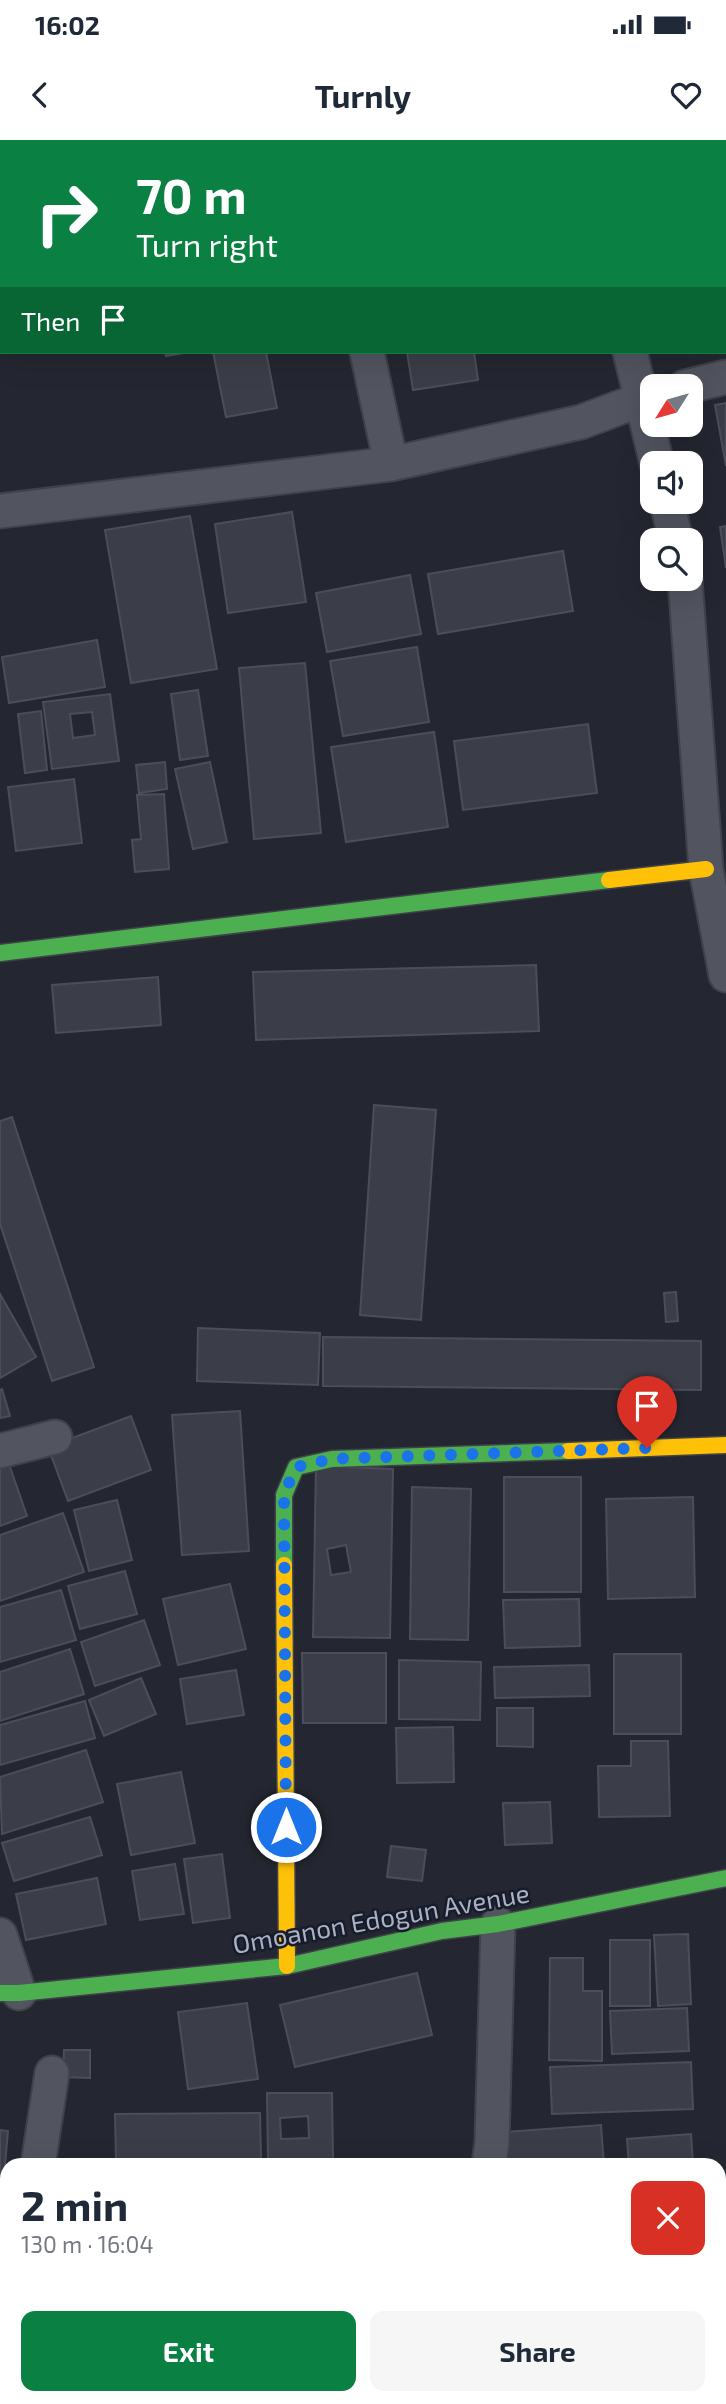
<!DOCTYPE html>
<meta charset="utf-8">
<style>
body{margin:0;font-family:"Exo 2",sans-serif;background:#f6f6f7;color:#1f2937;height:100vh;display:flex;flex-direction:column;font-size:26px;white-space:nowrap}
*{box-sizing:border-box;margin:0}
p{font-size:23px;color:#747a83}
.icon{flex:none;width:38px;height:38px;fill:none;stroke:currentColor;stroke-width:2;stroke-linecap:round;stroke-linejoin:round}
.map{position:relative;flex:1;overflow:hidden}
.panel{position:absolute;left:0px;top:2018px;width:726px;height:247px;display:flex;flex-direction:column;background:#fff;border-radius:21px 21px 0 0;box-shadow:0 7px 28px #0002}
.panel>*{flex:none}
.banner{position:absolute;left:0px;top:0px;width:726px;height:214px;box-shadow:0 7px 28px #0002;background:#0b8043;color:#fff;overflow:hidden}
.needle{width:46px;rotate:233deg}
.buttons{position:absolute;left:640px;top:234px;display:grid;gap:14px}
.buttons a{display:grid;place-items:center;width:63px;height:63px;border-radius:14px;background:#fff;box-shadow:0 7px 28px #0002;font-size:35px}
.pin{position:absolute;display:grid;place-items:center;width:60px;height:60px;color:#fff;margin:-72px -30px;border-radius:50% 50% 50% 0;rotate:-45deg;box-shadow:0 0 7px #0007}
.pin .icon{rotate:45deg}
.me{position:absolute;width:77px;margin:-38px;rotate:0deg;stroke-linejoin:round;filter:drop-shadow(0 0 5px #0008)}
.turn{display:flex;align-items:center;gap:24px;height:147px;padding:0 21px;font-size:32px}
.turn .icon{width:91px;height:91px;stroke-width:2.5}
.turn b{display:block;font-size:49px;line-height:60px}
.then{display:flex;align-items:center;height:66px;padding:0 21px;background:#0003;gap:14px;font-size:26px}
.round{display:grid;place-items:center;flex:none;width:74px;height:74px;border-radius:14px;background:#f6f6f7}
.head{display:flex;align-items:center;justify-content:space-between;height:119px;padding:0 21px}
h1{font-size:42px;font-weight:700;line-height:52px}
.button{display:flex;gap:14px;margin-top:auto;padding:14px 21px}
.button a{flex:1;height:80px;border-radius:14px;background:#0b8043;color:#fff;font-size:28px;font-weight:700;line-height:80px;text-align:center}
.button a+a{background:#f6f6f7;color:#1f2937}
.status{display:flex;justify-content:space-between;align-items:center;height:49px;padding:0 35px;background:#fff;direction:ltr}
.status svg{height:19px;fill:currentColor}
header{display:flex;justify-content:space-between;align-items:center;height:91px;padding:0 21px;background:#fff;font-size:32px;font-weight:700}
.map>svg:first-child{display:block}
.building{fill:#3b3e48;stroke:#4b4e5a;stroke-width:2;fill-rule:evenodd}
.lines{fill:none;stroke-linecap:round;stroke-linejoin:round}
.street-casing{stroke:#40424a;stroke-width:37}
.fast-casing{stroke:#40424a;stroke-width:19}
.slow-casing{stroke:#40424a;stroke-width:19}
.street{stroke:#525560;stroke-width:33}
.fast{stroke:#4caf50;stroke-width:16}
.slow{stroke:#ffc107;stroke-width:16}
.route{stroke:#1a73e8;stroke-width:12;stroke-dasharray:0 21.6}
.labels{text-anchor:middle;stroke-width:5;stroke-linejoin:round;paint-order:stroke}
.street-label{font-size:26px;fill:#abb0c5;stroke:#171c2b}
</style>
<div class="status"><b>16:02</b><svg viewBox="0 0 49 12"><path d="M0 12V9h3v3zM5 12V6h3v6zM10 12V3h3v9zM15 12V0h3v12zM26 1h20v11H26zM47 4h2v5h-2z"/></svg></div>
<header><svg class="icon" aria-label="back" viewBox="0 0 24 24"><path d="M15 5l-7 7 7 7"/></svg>Turnly<svg class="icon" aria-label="heart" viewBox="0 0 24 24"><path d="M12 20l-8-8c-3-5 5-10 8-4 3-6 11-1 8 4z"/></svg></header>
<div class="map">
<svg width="726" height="2264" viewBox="0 0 726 2264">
<rect width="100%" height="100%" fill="#242731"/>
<path class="building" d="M104,0H159V2H98Z
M190,0H274L275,2H190Z
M369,0H429L430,2H370Z
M440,0H523L524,2H440Z
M645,0H709V2H645Z
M2,135V194H1L0,136Z
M165,212H189L166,216Z
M213,212H266L277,268L226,277Z
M407,212H474L478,240L413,250Z
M726,263V326L715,265Z
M292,372L306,462L228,473L215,384Z
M190,376L217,529L131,543L105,390Z
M726,386V428L720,387Z
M563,411L573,471L438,494L428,434Z
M410,435L421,494L327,512L316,453Z
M97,500L105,547L9,563L2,517Z
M417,507L429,582L343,596L330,521Z
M305,523L321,693L254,699L239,528Z
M198,550L208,616L180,620L171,554Z
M110,554L119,621L52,629L43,562ZM92,572L95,595L73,598L70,574Z
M41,571L47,630L25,633L18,574Z
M588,584L597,653L463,670L454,601Z
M434,592L448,687L346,702L331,607Z
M165,622L167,649L139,653L136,625Z
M210,622L227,702L193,709L175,629Z
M74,639L82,703L16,711L8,647Z
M164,654L169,729L135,732L132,700L141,699L137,655Z
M536,825L539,891L256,900L253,832Z
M158,837L161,885L56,893L52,845Z
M374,965L436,970L421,1180L360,1175Z
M12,977L94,1227L52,1241L0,1084V981Z
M676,1152L678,1181L666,1182L664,1153Z
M0,1154L36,1217L0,1238Z
M198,1188L320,1193L318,1245L197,1241Z
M323,1197L701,1201V1250L323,1246Z
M2,1249L10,1276L0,1278V1250Z
M240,1271L249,1411L182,1415L172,1275Z
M131,1276L151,1330L68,1361L48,1307Z
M9,1324L27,1376L0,1386V1327Z
M316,1326L393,1329L390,1498L313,1497ZM346,1405L351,1432L331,1435L327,1409Z
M504,1337H581V1452H504Z
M412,1347L471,1349L468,1500L410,1499Z
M693,1357L695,1457L608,1459L606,1359Z
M117,1360L132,1420L89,1431L74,1370Z
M63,1373L84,1432L0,1461V1395Z
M125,1431L137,1474L80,1489L68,1446Z
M230,1444L246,1509L178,1525L163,1459Z
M61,1450L76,1500L0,1522V1467Z
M579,1459L580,1506L505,1508L503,1460Z
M144,1480L160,1525L95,1546L81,1502Z
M70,1509L84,1554L0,1581V1532Z
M302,1513H386V1583H303Z
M614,1514H681V1594H614Z
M399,1520L481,1522L480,1580L399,1579Z
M589,1525L590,1556L495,1558L494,1527Z
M236,1530L244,1575L187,1584L180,1539Z
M141,1538L156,1574L104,1596L89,1560Z
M85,1561L95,1598L0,1625V1585Z
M497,1568H533V1607L497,1606Z
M453,1587L454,1642L397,1643L396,1588Z
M631,1601H668L670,1676L599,1677L598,1626H631Z
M86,1610L103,1662L2,1694L0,1637Z
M181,1632L195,1703L131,1715L117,1644Z
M550,1662L552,1703L505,1705L503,1663Z
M90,1677L102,1715L14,1741L2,1703Z
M391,1706L426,1710L422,1741L387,1737Z
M222,1714L230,1778L193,1783L184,1719Z
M175,1724L184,1774L140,1780L132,1731Z
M97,1738L106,1784L26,1800L16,1754Z
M688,1794L691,1864L658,1866L654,1795Z
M610,1800H650V1866H610Z
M550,1818H583V1851H602V1921L549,1920Z
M417,1833L432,1895L295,1927L280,1865Z
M247,1863L258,1939L188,1949L178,1872Z
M687,1868L689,1911L612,1914L610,1871Z
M64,1910H90V1938L63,1937Z
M691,1922L693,1969L552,1974L550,1927Z
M267,1953H332L333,2020H268ZM308,1976L309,1998L281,1999L280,1978Z
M260,1973L261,2020H116L115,1974Z
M601,1985L604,2025H507L504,1992Z
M0,1990L8,1991L0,2083Z
M691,1994L693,2025H629L627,1999Z
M36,2258H67L95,2264H35Z
M137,2258H217L215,2264H136Z"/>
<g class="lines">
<defs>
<path id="street" d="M323,0V2
M582,0V2
M367,212L391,324
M630,212L657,324
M685,247L726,237
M667,362L676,401
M0,371L391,324L581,282L653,255
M685,439L706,729L726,835
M0,1311L55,1297
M0,1795L19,1853
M38,2025L52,1933
M489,2025L492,2002L498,1784
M3,2264L7,2235
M458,2264L459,2258"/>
<path id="fast" d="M0,813L609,740
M284,1425V1355L296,1327L332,1319L568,1311
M0,1853H19L287,1826L442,1791L498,1784L726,1738"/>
<path id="slow" d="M609,740L706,729
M568,1311L726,1305
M284,1425L287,1826"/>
</defs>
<use href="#street" class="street-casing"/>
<use href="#fast" class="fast-casing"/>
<use href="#slow" class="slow-casing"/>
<use href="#street" class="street"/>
<use href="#fast" class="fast"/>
<use href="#slow" class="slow"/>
</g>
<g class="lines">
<path class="route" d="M286,1687L284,1354L296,1327L332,1319L647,1308"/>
</g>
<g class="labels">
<g class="street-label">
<text transform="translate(381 1779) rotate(-10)" y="9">Omoanon Edogun Avenue</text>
</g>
</g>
</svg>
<div class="buttons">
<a><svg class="needle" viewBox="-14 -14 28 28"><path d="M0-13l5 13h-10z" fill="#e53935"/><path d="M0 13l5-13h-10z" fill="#747a83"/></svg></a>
<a><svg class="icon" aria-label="sound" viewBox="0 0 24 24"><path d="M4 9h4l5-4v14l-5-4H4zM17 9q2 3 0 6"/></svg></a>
<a><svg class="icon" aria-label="search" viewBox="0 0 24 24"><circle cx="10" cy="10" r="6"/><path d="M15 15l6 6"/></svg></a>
</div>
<div class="pin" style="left:647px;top:1308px;background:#d93025"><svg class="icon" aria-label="arrive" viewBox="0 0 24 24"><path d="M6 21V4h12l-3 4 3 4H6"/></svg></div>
<svg class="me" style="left:286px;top:1687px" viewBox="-20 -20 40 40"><circle r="17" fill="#1a73e8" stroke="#fff" stroke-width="3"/><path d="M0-11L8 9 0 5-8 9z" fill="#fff"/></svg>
<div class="banner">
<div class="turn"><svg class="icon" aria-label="right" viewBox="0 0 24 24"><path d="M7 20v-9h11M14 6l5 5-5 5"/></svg><div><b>70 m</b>Turn right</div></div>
<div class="then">Then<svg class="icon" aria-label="arrive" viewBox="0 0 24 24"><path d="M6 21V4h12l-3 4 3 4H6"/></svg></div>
</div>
<section class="panel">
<div class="head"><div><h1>2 min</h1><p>130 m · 16:04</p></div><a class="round" style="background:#d93025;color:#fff"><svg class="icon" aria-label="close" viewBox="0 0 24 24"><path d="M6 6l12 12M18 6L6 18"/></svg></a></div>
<div class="button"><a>Exit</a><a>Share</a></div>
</section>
</div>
